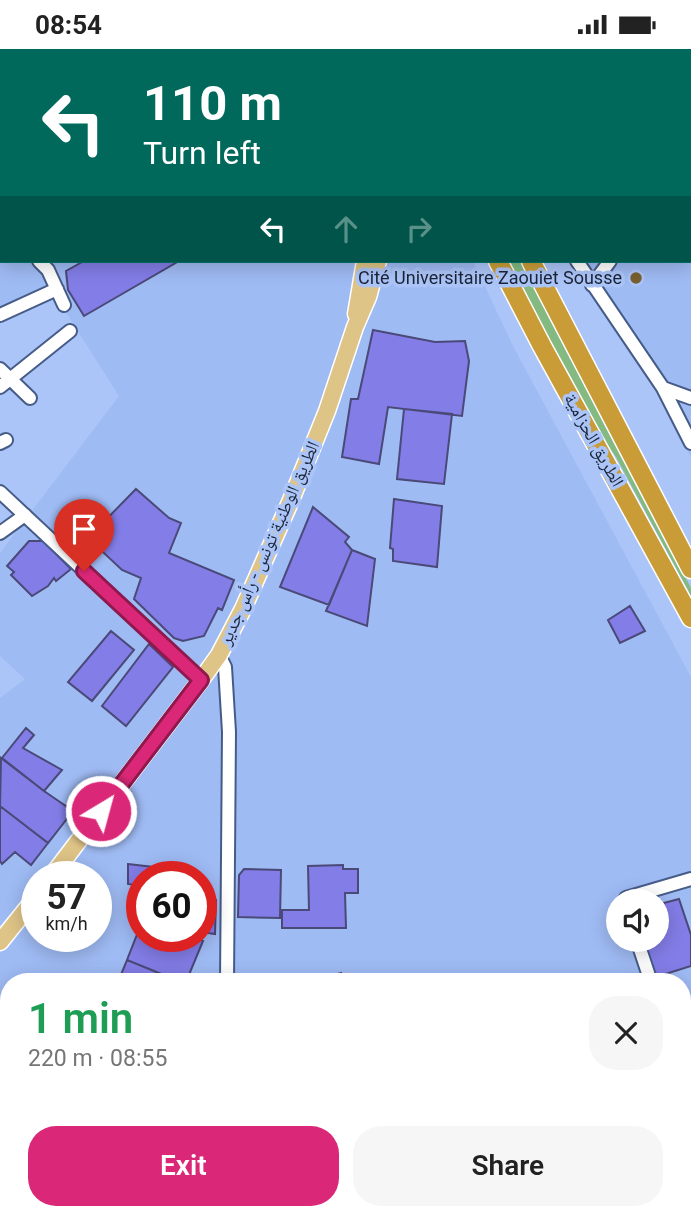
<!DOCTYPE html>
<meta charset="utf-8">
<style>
body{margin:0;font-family:Roboto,"Noto Naskh Arabic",sans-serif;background:#f6f6f6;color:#222;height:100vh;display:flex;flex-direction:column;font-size:26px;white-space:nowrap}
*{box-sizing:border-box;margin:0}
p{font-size:23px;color:#767676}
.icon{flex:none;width:38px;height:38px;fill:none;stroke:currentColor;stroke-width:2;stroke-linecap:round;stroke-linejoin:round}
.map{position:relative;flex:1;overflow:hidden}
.details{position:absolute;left:0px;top:924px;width:691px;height:247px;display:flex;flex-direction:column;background:#fff;border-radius:28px 28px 0 0;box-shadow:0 4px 18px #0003}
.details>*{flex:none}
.top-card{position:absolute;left:0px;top:0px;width:691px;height:214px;box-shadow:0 4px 18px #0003;background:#00695c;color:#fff;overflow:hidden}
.fabs{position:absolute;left:606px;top:840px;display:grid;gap:14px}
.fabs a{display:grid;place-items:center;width:63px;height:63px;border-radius:50%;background:#fff;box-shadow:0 4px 18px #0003;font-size:35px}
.speed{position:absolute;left:21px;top:812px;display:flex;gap:14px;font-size:35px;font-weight:700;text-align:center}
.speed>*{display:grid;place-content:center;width:91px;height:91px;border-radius:50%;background:#fff;box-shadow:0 4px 18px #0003;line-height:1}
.speed small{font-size:18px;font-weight:400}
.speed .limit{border:10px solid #d22;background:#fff;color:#111}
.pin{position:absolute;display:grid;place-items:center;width:60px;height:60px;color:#fff;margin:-72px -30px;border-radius:50% 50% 50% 0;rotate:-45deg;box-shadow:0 0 7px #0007}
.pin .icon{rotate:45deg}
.me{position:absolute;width:77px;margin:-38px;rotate:37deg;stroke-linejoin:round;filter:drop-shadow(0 0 5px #0008)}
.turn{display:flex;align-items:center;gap:24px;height:147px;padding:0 28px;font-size:32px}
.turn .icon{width:91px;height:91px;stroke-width:2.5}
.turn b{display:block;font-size:49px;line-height:60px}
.lanes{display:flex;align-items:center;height:66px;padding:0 28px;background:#0003;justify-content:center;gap:35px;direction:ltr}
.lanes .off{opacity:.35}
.round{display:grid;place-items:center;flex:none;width:74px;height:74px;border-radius:28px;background:#f6f6f6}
.headline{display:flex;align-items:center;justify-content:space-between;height:119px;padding:0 28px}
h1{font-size:42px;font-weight:600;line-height:52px;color:#1e9e55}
.button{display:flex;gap:14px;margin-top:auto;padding:14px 28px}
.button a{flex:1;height:80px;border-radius:28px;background:#db2777;color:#fff;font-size:28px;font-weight:600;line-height:80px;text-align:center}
.button a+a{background:#f6f6f6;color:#222}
.status{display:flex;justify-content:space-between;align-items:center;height:49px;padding:0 35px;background:#fff;direction:ltr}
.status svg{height:19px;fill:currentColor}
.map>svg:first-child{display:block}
.built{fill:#9fbbf4;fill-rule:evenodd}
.green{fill:#84b982}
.building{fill:#837de7;stroke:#4a4977;stroke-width:2}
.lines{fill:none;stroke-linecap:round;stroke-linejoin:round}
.minor-casing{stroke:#465c88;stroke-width:16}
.major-casing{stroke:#fff;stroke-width:19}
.highway-casing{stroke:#fff;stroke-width:21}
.minor{stroke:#fff;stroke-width:12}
.major{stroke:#dfc487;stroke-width:16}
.highway{stroke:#c99c37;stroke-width:18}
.route-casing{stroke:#8e194d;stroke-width:18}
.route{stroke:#db2777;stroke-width:12}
.poi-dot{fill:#776030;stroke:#acc5f8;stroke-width:2.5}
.labels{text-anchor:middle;stroke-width:7;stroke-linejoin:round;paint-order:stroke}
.poi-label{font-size:18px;fill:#1b2437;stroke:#acc5f8;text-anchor:end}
.street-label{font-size:18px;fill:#1b2437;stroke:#acc5f8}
</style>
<div class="status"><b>08:54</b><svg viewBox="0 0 49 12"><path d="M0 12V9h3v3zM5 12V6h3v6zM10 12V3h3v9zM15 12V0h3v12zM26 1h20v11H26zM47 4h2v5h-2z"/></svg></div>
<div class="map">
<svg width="691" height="1170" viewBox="0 0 691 1170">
<rect width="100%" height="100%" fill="#acc5f8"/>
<path class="built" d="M0,0L312,2H2V212H473L513,297L691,628V1051L683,1053L682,933H9V1162H344L319,1170H0V649L25,630L0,607V504L119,347L48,235L0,258ZM37,828H96V887H37ZM142,828H201V887H142ZM618,852H656V891H618Z
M690,57H691V409L659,345L569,212H690Z"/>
<path class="green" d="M507,212H525L567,294L603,373L691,539V547L616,408L595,378Z"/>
<path class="building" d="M84,212H179L84,267L68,241L66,222Z
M373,281L435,293L465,292L469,312L462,367L388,358L379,415L342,408L351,350H358Z
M404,360L452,365L444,435L397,430Z
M136,440L169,469L181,474L169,504L234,531L222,561L218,559L204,587L183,592L174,589L134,550L141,529L122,521L88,489Z
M394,450L442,457L437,518L393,512V500L390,499Z
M313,458L349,488L345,493L352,501L329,556L280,538Z
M29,492H43L71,520L56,532L54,529L48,537L32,547L11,526L14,523L7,517Z
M352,501L375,510L367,577L326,562Z
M630,557L645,582L620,594L608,571Z
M111,582L134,601L92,652L68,633Z
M149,595L173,618L126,677L102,657Z
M26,679L34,686L23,699L62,721L44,742L2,709Z
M1,709L44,742L73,762L48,794L0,757Z
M0,757L48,794L31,816L15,803L2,815L0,812Z
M128,815L196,823V828H142V837L128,835Z
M343,816V820H358V844H345L346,879H282V861H309L308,817Z
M244,820L281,821L280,869L238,868L239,826Z
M201,850L216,851L215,885L201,883Z
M679,850L691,886V917L653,929L642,891H656V856Z
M140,878L142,887H190L203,892L186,933H181L127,911Z
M127,911L181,933H118Z
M341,924L342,933H310Z
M0,967L9,975V994L0,983Z
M0,983L9,994V1015L0,1024Z
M9,1038V1093L0,1079V1043Z
M0,1079L9,1093L0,1101Z
M9,1095V1127L0,1112V1101Z
M9,1128V1153L0,1156V1131Z
M31,1162H77L79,1170H6Z
M238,1162H272L275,1170H241Z"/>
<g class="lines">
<defs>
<path id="minor" d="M255,0L256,2
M667,0V2
M690,64L691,65
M690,107L691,105
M0,186L2,184
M39,212L48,221L64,256
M577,212L663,339L691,394
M592,236L610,212
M0,266L57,240
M0,320L30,349
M0,338L70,282
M663,339L691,349
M0,394L6,391
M0,443L201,631
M0,484L25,466
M219,606L225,618L229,683L227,933
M627,852L626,849L691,830
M637,891L651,933
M682,1026L691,1051
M556,1162L559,1170
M203,1170L206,1162"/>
<path id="major" d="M356,265L365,212
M51,828L201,631L219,606L243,560L291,451L327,362L355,278L368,248L378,212
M0,893L37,847
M682,1067L691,1065
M361,1170L387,1162"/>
<path id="highway" d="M344,0L345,2
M407,0L409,2
M461,2V0
M498,212L542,297L691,569
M531,212L691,520"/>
</defs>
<use href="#minor" class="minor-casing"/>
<use href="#major" class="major-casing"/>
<use href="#highway" class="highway-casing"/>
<use href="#minor" class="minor"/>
<use href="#major" class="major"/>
<use href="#highway" class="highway"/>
</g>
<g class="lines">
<defs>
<path id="route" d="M84,522L201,631L101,762"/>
</defs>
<use href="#route" class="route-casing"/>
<use href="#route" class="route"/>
</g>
<circle class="poi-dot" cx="636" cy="229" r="7"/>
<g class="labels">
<g class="poi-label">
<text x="622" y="235">Cité Universitaire Zaouiet Sousse</text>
</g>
<g class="street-label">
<text transform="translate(594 391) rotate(61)" y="6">الطريق الحزامية</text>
<text transform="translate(269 494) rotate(-66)" y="6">الطريق الوطنية تونس - رأس جدير</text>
</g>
</g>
</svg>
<div class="fabs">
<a><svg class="icon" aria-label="sound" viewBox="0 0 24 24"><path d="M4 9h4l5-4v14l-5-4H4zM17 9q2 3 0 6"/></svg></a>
</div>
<div class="speed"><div>57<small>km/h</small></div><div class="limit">60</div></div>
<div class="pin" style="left:84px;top:522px;background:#d93025"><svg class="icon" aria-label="arrive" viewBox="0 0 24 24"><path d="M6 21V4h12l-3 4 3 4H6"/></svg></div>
<svg class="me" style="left:101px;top:762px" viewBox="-20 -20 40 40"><circle r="17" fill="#db2777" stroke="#fff" stroke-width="3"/><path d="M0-11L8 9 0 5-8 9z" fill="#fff"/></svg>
<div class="top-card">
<div class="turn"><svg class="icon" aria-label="left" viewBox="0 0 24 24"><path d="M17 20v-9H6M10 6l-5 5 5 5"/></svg><div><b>110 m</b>Turn left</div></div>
<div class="lanes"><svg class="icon" aria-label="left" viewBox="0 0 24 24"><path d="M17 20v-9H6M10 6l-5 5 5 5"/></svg><svg class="icon off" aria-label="ahead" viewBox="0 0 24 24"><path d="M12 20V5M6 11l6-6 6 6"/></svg><svg class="icon off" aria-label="right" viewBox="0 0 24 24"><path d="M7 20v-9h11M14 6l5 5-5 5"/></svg></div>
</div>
<section class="details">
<div class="headline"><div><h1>1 min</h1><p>220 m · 08:55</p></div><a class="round"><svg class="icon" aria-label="close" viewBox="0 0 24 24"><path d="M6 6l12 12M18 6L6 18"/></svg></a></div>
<div class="button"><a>Exit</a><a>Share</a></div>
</section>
</div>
